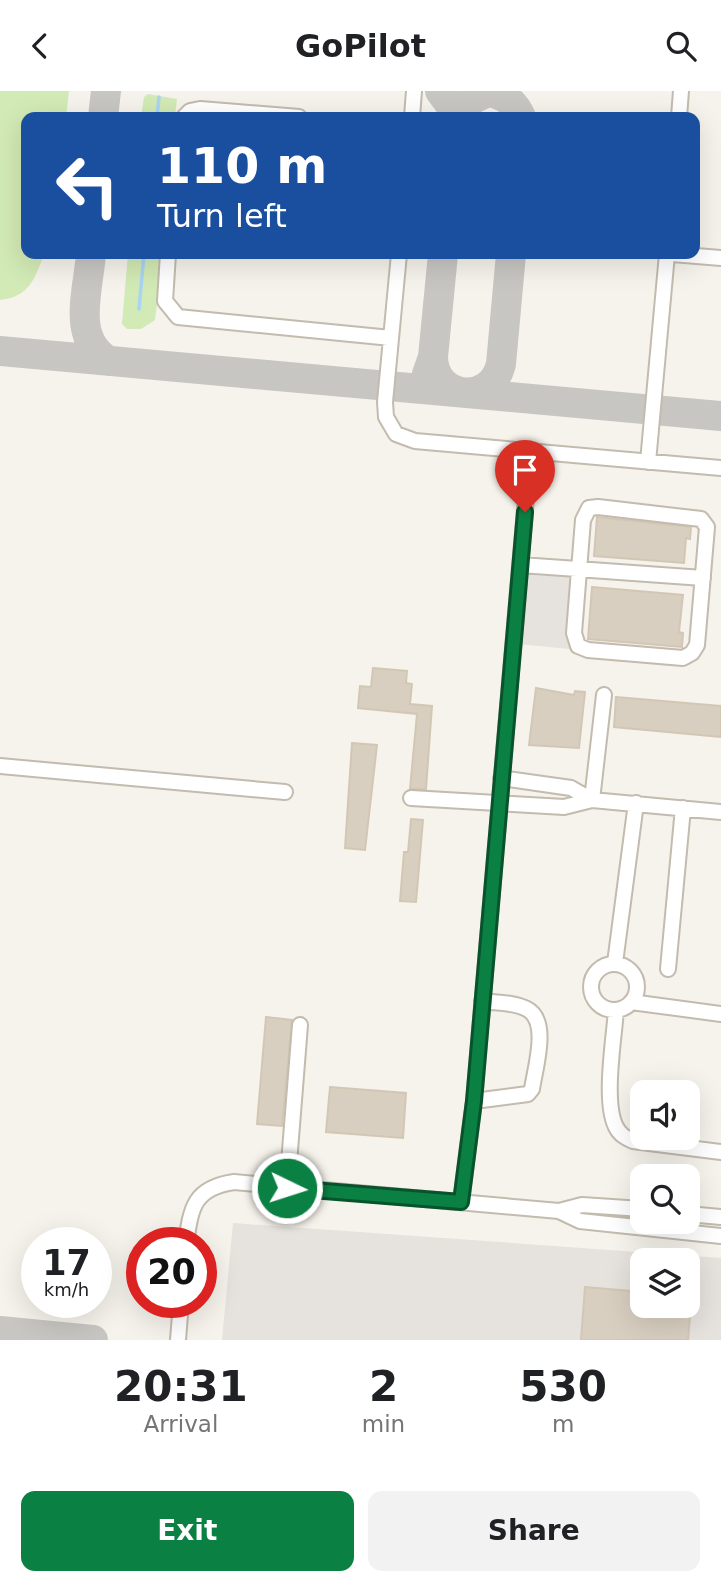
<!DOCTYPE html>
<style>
body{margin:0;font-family:"DejaVu Sans",sans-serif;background:#f2f2f2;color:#202124;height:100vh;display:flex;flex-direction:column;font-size:26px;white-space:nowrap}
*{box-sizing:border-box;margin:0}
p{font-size:23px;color:#757577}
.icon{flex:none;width:38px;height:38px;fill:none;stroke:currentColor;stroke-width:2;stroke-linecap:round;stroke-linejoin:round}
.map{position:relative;height:1249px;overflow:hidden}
.side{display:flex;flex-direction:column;background:#fff;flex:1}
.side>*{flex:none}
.guide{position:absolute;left:21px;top:21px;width:679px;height:147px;border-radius:14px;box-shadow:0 7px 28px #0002;background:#1a4fa0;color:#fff;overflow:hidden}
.controls{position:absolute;left:630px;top:989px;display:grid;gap:14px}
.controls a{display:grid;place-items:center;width:70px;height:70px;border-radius:14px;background:#fff;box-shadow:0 7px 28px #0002;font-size:35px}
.speed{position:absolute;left:21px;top:1136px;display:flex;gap:14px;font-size:35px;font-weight:700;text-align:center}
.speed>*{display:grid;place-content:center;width:91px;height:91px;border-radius:50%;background:#fff;box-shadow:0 7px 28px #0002;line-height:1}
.speed small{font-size:18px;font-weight:400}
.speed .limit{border:10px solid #d22;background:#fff;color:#111}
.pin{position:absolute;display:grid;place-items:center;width:60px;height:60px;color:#fff;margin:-72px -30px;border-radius:50% 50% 50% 0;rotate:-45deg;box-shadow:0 0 7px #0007}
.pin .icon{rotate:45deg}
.me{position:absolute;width:77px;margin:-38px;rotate:94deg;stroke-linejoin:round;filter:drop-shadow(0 0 5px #0008)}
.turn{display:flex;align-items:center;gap:24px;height:147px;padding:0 21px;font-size:32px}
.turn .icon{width:91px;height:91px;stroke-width:2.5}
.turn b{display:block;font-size:49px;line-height:60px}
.eta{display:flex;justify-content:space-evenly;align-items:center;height:119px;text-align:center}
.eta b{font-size:42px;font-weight:600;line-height:49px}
.primary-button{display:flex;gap:14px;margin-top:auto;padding:14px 21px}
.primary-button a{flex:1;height:80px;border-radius:14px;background:#0b8043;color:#fff;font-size:28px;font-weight:600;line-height:80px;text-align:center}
.primary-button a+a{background:#f2f2f2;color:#202124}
header{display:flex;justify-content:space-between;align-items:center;height:91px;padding:0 21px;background:#fff;font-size:32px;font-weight:600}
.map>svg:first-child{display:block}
.industrial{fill:#e6e2dd;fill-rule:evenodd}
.green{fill:#d2eab5}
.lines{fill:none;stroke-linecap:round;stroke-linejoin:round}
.stream{stroke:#a9d4f2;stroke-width:3.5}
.taxiway{stroke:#c8c6c3;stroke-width:30}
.building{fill:#d8cfc1;stroke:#d3c7b4;stroke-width:2}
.minor-casing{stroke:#c2bbae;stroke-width:18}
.minor{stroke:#fff;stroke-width:14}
.route-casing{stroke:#07532c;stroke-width:18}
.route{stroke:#0b8043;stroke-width:12}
</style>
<header><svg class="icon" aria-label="back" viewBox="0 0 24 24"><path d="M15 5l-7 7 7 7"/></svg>GoPilot<svg class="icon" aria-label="search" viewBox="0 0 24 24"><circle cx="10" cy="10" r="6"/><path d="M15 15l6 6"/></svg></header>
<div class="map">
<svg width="721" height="1249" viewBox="0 0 721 1249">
<rect width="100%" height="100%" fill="#f6f3ec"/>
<path class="industrial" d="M523,478L576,483L570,558L517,553Z
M233,1132L721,1167V1249H222ZM642,1169H688V1214H642Z"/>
<path class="green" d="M0,0H69L66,26H26V163H44C35,188 29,206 0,209Z
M148,3L177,8L175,26H141L144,6Z
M128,163H163L155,229L141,238H127L122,233Z"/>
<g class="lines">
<path class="stream" d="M157,26L159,6
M139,218L144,163"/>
<path class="taxiway" d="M440,0L457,23L473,8L488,1
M482,0C501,2 513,8 521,26
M103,26L106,0
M91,163C88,201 71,248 109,270
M0,260L721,325
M433,266C434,309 491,315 501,273L511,163
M427,283L433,266L443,163
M0,1240L93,1249"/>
</g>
<path class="building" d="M597,426L691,436L690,448L686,447L684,472L594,465Z
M592,496L683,504L679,541L683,542L682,556L588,548Z
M373,577L407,580L406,592L412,593L410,613L432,615L426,698H410L417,623L358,617L360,595L371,596Z
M536,597L574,604L575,600L585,601L579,657L529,654Z
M616,606L721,615V646L614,636Z
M352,652L377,654L365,759L345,757Z
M411,728L423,729L416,811L400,810L404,761H408Z
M266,926L292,929L282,1035L257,1033Z
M330,996L406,1002L403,1047L326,1041Z
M585,1196L642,1201V1214H691L688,1249H581Z"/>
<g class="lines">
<defs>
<path id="minor" d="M184,26L190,20L200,18L299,26
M412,26L414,0
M679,26L681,0
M168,163L165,210L178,226L391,247
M399,163L385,311L386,326L396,343L415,350L721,377
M672,163L721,167
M648,371L667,163
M598,416L701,428L707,436L697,554L692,562L683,567L588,559L578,555L574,542L583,429L589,417Z
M521,474L703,487
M0,675L285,701
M501,687L571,697L592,709
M411,707L564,716L592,709L721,721
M592,709L604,604
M615,872L636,712
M591 896a23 23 0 1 1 46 0a23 23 0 1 1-46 0Z
M668,878L683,717
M631,911L721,923
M616,919C614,948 603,1011 616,1036C620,1044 626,1047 633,1050L721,1061
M474,1010L528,1003L532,998C535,977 550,930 527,918C514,911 496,912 482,910
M287,1097L300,934
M461,1111L474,1010L527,395
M559,1120L582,1114L642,1118
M688,1123L721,1126
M186,1152C191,1116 194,1097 234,1091L559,1120L580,1130L721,1145
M178,1249L181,1211"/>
</defs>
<use href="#minor" class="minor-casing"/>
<use href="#minor" class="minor"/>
</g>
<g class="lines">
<defs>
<path id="route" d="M287,1097L461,1111L474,1010L525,421"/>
</defs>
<use href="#route" class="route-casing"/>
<use href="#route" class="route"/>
</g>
</svg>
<div class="controls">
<a><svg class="icon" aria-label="sound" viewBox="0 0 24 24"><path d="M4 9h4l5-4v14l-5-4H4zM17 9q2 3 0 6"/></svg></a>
<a><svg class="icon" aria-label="search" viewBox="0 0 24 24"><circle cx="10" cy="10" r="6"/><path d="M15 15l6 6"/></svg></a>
<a><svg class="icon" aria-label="layers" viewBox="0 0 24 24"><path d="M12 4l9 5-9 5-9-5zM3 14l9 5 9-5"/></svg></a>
</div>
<div class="speed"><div>17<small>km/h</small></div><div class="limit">20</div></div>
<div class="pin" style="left:525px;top:421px;background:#d93025"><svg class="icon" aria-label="arrive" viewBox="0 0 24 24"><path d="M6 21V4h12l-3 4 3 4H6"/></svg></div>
<svg class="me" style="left:287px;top:1097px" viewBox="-20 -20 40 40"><circle r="17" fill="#0b8043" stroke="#fff" stroke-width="3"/><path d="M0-11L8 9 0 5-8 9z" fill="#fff"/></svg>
<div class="guide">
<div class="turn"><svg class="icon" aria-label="left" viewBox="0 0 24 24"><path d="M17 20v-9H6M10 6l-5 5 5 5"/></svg><div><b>110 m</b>Turn left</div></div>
</div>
</div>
<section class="side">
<div class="eta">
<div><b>20:31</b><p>Arrival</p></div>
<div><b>2</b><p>min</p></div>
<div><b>530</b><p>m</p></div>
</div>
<div class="primary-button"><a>Exit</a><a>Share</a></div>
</section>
